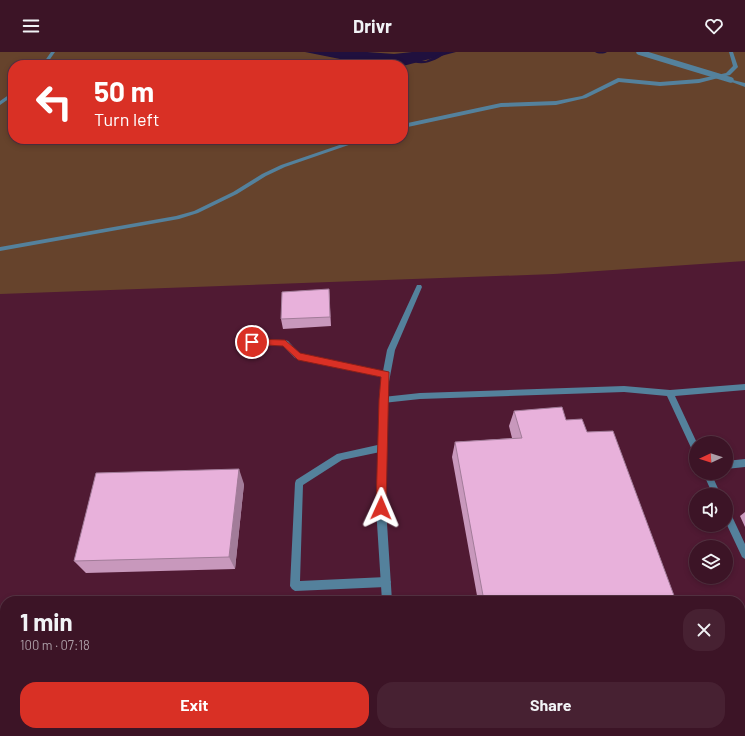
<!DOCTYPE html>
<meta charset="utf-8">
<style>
body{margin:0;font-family:Barlow,sans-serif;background:#472132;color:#f1f3f6;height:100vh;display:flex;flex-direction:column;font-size:15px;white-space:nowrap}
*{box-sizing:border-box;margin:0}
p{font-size:13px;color:#ac9ea7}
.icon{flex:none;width:22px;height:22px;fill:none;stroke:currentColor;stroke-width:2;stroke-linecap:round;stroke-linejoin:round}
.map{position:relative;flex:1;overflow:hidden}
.sheet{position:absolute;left:0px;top:544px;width:745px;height:140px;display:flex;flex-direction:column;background:#3c1426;border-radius:16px 16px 0 0;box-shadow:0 2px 6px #0003,0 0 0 1px #553343}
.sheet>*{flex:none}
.guide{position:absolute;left:8px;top:8px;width:400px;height:84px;border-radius:16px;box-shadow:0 2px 6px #0003,0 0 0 1px #553343;background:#d93025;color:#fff;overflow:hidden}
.needle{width:26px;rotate:266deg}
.buttons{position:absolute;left:689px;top:384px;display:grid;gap:8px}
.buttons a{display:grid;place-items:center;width:44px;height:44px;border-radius:50%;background:#3c1426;box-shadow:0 2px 6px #0003,0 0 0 1px #553343;font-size:20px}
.pin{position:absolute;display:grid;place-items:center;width:34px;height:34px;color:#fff;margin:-17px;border:2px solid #fff;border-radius:50%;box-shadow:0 1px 4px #0007}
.me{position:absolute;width:44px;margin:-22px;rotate:1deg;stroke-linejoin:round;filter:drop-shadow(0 0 3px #0008)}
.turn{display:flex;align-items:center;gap:14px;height:84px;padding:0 20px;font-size:18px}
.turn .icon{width:52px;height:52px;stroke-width:2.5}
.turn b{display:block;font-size:28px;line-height:34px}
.round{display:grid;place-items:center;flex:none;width:42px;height:42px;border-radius:16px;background:#472132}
.head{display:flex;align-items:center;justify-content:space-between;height:68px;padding:0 20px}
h1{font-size:24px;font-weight:700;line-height:30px}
.button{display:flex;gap:8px;margin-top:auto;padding:8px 20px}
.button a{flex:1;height:46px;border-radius:16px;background:#d93025;color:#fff;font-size:16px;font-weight:700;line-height:46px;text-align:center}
.button a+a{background:#472132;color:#f1f3f6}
header{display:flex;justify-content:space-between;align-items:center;height:52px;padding:0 20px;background:#3c1426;font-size:18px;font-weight:700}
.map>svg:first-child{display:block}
.green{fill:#66432c;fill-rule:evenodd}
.water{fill:#20103e}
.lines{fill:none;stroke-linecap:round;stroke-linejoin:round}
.stream{fill:#20103e;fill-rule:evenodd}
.service{fill:#54819c;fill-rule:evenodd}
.minor{fill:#54819c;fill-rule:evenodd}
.tertiary{fill:#54819c;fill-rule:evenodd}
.tertiary-bridge{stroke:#54819c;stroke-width:5.5}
.wall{fill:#c898bc}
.shaded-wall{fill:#a27c99}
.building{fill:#e8b1db;stroke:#a27c99}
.route{fill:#d93025;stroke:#8d1f18}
</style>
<header><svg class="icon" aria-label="menu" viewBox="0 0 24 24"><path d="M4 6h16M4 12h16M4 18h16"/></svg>Drivr<svg class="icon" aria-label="heart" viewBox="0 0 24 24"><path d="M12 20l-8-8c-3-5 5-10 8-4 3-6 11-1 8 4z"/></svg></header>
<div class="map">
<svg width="745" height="684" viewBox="0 0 745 684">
<rect width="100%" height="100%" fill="#501a33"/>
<path class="green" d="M0,0H745V209L554,222L0,242ZM13,13H403V87H13Z"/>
<path class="water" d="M305,0H367L394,2L412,0H456L403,14V13H370Z"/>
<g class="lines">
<path class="stream" d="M443,0H448C438,7 426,14 414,10L416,9H426Z
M595,0H607C604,2 598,2 595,0Z"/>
<path class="service" d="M51,0H55L46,13H42Z
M729,0H733L738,15L730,23L699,31L660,34L619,30L586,46L556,53L501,55L403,76V72L501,51L556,49L582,44L618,26L660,30L699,27L726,21L733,14Z
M13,40V44L0,53V49Z
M357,87H366L285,115L266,124L237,142L198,161L179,167L0,199V195L176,164L194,159L233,140L262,122L281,113Z
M252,287L285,288L288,289L300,302L386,320L389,321L390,323L389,325L386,326L298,307L295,306L283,294L252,293L248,290Z
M745,332V338L675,344L697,391H696V401L693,400L667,344L624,340L420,347L383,351L380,350L379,348L380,346L383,345L420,341L624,334L670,338Z
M382,392L385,393L386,396L385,399L342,408L303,433L300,529L386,525L389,527L391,530L389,533L386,535L295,539L292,537L290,534L295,431L296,428L337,402Z
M745,407V415L726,417V409Z
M703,421H711L721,443H713Z
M726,457L729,458L745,492V507L742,505L726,471Z
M331,679H343V684H331Z"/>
<path class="minor" d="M417,233H421L422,235L395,298L388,335L386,456L392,549H382L376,456L380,335L387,298Z
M386,679H398V684H386Z"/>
<path class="tertiary" d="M729,27L745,31V35L729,29Z"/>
<path class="tertiary-bridge" d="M639,0L731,28"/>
</g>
<path class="wall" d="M329,237L331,274L283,277L281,267Z
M514,359L566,368L587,380L676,549H478L452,405L455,390L512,386L509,374Z
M244,432L235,517L86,521L74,509Z
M745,460V475L740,464Z
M5,595V677H0V609Z
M57,679H269L268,684H212Z
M501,679H724L726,684H502Z"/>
<path class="shaded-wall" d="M239,417L244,432L235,517L229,505Z
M263,679H269L268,684H266L263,680Z"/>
<path class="building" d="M329,237L330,265L281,267L282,240Z
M562,355L566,368L582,367L587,380L613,379L676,549H484L455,390L522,386L514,359Z
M239,417L229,505L74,509L96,421Z
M5,595V672H0V609Z
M217,679H263V680Z
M509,679H724L726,684H510Z"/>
<path class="route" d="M252,287L285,288L300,301L389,320L386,456L385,460L381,461L378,460L376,456L379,348L381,325L298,308L283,294L249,292L248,290Z"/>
</svg>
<div class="buttons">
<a><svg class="needle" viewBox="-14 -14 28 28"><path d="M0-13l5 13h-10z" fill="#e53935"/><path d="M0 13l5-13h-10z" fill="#ac9ea7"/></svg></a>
<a><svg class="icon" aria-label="sound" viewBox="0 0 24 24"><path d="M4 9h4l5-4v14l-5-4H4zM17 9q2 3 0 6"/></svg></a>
<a><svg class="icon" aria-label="layers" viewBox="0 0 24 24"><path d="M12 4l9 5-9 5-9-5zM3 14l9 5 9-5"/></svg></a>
</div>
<div class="pin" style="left:252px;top:290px;background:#d93025"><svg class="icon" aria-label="arrive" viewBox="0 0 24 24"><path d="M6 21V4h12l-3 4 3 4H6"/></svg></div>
<svg class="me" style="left:381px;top:456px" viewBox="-20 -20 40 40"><path d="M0-17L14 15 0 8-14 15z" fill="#d93025" stroke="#fff" stroke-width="4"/></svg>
<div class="guide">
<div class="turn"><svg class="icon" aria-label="left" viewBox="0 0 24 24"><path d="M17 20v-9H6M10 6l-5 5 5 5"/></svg><div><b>50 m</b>Turn left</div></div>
</div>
<section class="sheet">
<div class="head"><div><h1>1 min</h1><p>100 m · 07:18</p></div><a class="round"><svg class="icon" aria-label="close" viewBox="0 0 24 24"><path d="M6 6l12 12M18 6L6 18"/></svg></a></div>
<div class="button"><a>Exit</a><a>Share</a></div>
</section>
</div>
